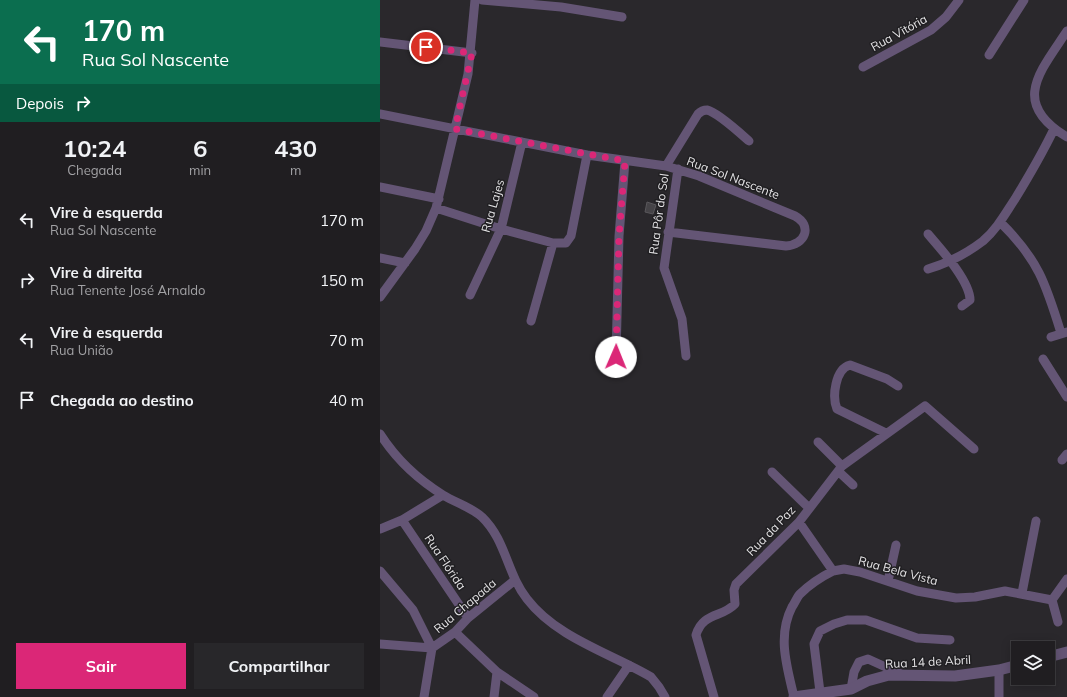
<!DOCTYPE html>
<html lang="pt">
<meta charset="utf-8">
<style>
body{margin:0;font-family:Mulish,sans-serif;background:#28272a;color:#f1f3f6;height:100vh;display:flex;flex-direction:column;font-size:15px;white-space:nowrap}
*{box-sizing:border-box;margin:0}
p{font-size:13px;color:#a2a2a5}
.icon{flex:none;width:22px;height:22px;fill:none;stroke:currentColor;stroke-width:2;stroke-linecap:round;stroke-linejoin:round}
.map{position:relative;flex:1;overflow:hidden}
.panel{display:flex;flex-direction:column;background:#201e21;width:380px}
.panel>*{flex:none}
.hud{background:#0b6e4f;color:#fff;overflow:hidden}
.tools{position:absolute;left:631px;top:641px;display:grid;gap:8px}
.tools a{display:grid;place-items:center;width:44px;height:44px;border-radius:0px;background:#201e21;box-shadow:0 2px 10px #0003,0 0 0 1px #3d3c3f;font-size:20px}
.pin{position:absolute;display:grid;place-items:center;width:34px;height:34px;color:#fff;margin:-17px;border:2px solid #fff;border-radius:50%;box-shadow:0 1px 4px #0007}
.me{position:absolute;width:44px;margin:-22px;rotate:1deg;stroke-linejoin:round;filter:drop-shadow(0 0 3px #0008)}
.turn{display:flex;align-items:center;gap:14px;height:84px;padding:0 16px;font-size:18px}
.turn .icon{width:52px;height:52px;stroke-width:2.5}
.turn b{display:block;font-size:28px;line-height:34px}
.then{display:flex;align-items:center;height:38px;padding:0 16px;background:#0003;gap:8px;font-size:15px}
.eta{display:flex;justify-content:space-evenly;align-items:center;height:68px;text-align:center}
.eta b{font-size:24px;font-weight:700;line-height:28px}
.primary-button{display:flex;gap:8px;margin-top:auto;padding:8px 16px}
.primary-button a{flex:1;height:46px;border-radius:0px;background:#db2777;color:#fff;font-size:16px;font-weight:700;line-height:46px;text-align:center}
.primary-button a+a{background:#28272a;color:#f1f3f6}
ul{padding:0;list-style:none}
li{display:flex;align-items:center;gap:12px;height:60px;padding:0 16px}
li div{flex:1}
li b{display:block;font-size:15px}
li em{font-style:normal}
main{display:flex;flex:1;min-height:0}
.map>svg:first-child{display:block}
.building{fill:#454347;stroke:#59575b}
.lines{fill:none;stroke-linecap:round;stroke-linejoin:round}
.minor{stroke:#645575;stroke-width:9}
.tertiary{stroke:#645575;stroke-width:11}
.route{stroke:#db2777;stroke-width:7;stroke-dasharray:0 12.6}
.labels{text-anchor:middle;stroke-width:3;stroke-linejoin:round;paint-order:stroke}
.street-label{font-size:12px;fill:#e4e3e5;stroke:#201f22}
</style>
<main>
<section class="panel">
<div class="hud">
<div class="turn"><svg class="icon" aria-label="left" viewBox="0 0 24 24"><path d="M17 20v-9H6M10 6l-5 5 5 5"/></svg><div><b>170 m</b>Rua Sol Nascente</div></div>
<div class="then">Depois<svg class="icon" aria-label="right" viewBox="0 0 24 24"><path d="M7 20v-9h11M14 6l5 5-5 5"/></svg></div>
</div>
<div class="eta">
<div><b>10:24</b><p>Chegada</p></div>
<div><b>6</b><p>min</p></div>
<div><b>430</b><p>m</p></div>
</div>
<ul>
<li><svg class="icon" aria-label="left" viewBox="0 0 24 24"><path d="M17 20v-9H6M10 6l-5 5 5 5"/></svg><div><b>Vire à esquerda</b><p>Rua Sol Nascente</p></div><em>170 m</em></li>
<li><svg class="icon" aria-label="right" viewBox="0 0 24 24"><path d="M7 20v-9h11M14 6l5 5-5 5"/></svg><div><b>Vire à direita</b><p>Rua Tenente José Arnaldo</p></div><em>150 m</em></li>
<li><svg class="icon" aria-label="left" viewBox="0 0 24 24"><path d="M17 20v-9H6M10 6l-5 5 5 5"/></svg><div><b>Vire à esquerda</b><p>Rua União</p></div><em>70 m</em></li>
<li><svg class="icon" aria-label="arrive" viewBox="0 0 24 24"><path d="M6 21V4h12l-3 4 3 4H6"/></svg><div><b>Chegada ao destino</b></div><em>40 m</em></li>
</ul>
<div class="primary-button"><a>Sair</a><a>Compartilhar</a></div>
</section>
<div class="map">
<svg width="687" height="697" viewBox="0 0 687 697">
<rect width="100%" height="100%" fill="#2a282c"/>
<path class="building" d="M267,202L276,205L273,214L265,212Z"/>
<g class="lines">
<path class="minor" d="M102,0L181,7L242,17
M687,31C660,72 630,103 687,137
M0,42L92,53
M609,55L644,0
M483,67L551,30L566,17L579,0
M0,114L207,155L286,166L319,176L415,216C433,226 425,245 406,246L288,232
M286,166L318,114C321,111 323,110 327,110C337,112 360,133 369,141
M298,169L284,268L302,319L306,356
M0,187L59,199
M56,208L121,229L173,243H186L191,236L207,155
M620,222C658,259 666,284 681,333
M548,234C560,248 590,281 590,300L582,306
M0,258L25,263
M548,269C568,263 586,254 603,241C617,229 625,214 635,199C649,176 662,154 674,129
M90,295L121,229L142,142
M0,297L35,249L46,231L56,208L88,74L95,0
M151,321L173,243
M671,337L687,332
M236,357L239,236L245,161
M663,359L687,397
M506,433L457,409C452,397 455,369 470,365L507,379L518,386
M0,434C16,459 37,479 63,495C76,503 91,507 102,517C126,540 127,574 147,599C177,638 230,653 271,677L279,687L285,697
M438,442L462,466
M682,460L687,454
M458,471L473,485
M392,472L429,508
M22,520L88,618
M419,522L453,571L464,569L480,572L537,591L576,598L595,597L625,591L672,600L678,622
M0,529L22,520L63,495
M0,571L33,610L52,648L44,697
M508,581L516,545
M642,593L656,521
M672,600L687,579
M75,632L117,672L154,697
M0,644L52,648L75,632L88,618L135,580
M471,689L474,672L479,662L488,659L521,674
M440,692L434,644L440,631L454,624L467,620H486L537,638L570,640
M114,697L117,672
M227,697L249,665
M334,697L316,635C323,612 342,618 355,604L354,590L356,584L419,522L462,466L545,406L594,449
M414,697C407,667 397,636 412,607C415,603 417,597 420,594C430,584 441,577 453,571
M619,697V670"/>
<path class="tertiary" d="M668,657L687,652
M414,697L471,689L487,681L509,675L575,676L619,670L638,665"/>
</g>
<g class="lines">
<path class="route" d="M46,47L92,53L75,129L245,161L239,236L236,357"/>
</g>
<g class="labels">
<g class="street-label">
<text transform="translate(519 33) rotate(-29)" y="4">Rua Vitória</text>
<text transform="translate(353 178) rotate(21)" y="4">Rua Sol Nascente</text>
<text transform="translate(113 206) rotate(-74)" y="4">Rua Lajes</text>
<text transform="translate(279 214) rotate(-82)" y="4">Rua Pôr do Sol</text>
<text transform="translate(391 531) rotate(-46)" y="4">Rua da Paz</text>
<text transform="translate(65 562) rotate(56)" y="4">Rua Flórida</text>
<text transform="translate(518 571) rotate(15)" y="4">Rua Bela Vista</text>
<text transform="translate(85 606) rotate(-40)" y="4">Rua Chapada</text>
<text transform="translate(548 662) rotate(-3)" y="4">Rua 14 de Abril</text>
</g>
</g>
</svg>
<div class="tools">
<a><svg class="icon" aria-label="layers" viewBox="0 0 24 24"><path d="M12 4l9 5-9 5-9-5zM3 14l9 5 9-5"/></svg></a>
</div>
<div class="pin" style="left:46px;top:47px;background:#d93025"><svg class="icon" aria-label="arrive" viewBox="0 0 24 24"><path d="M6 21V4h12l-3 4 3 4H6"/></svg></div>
<svg class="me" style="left:236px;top:357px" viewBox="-20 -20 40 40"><circle r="19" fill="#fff"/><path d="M0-13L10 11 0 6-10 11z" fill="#db2777"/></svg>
</div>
</main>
